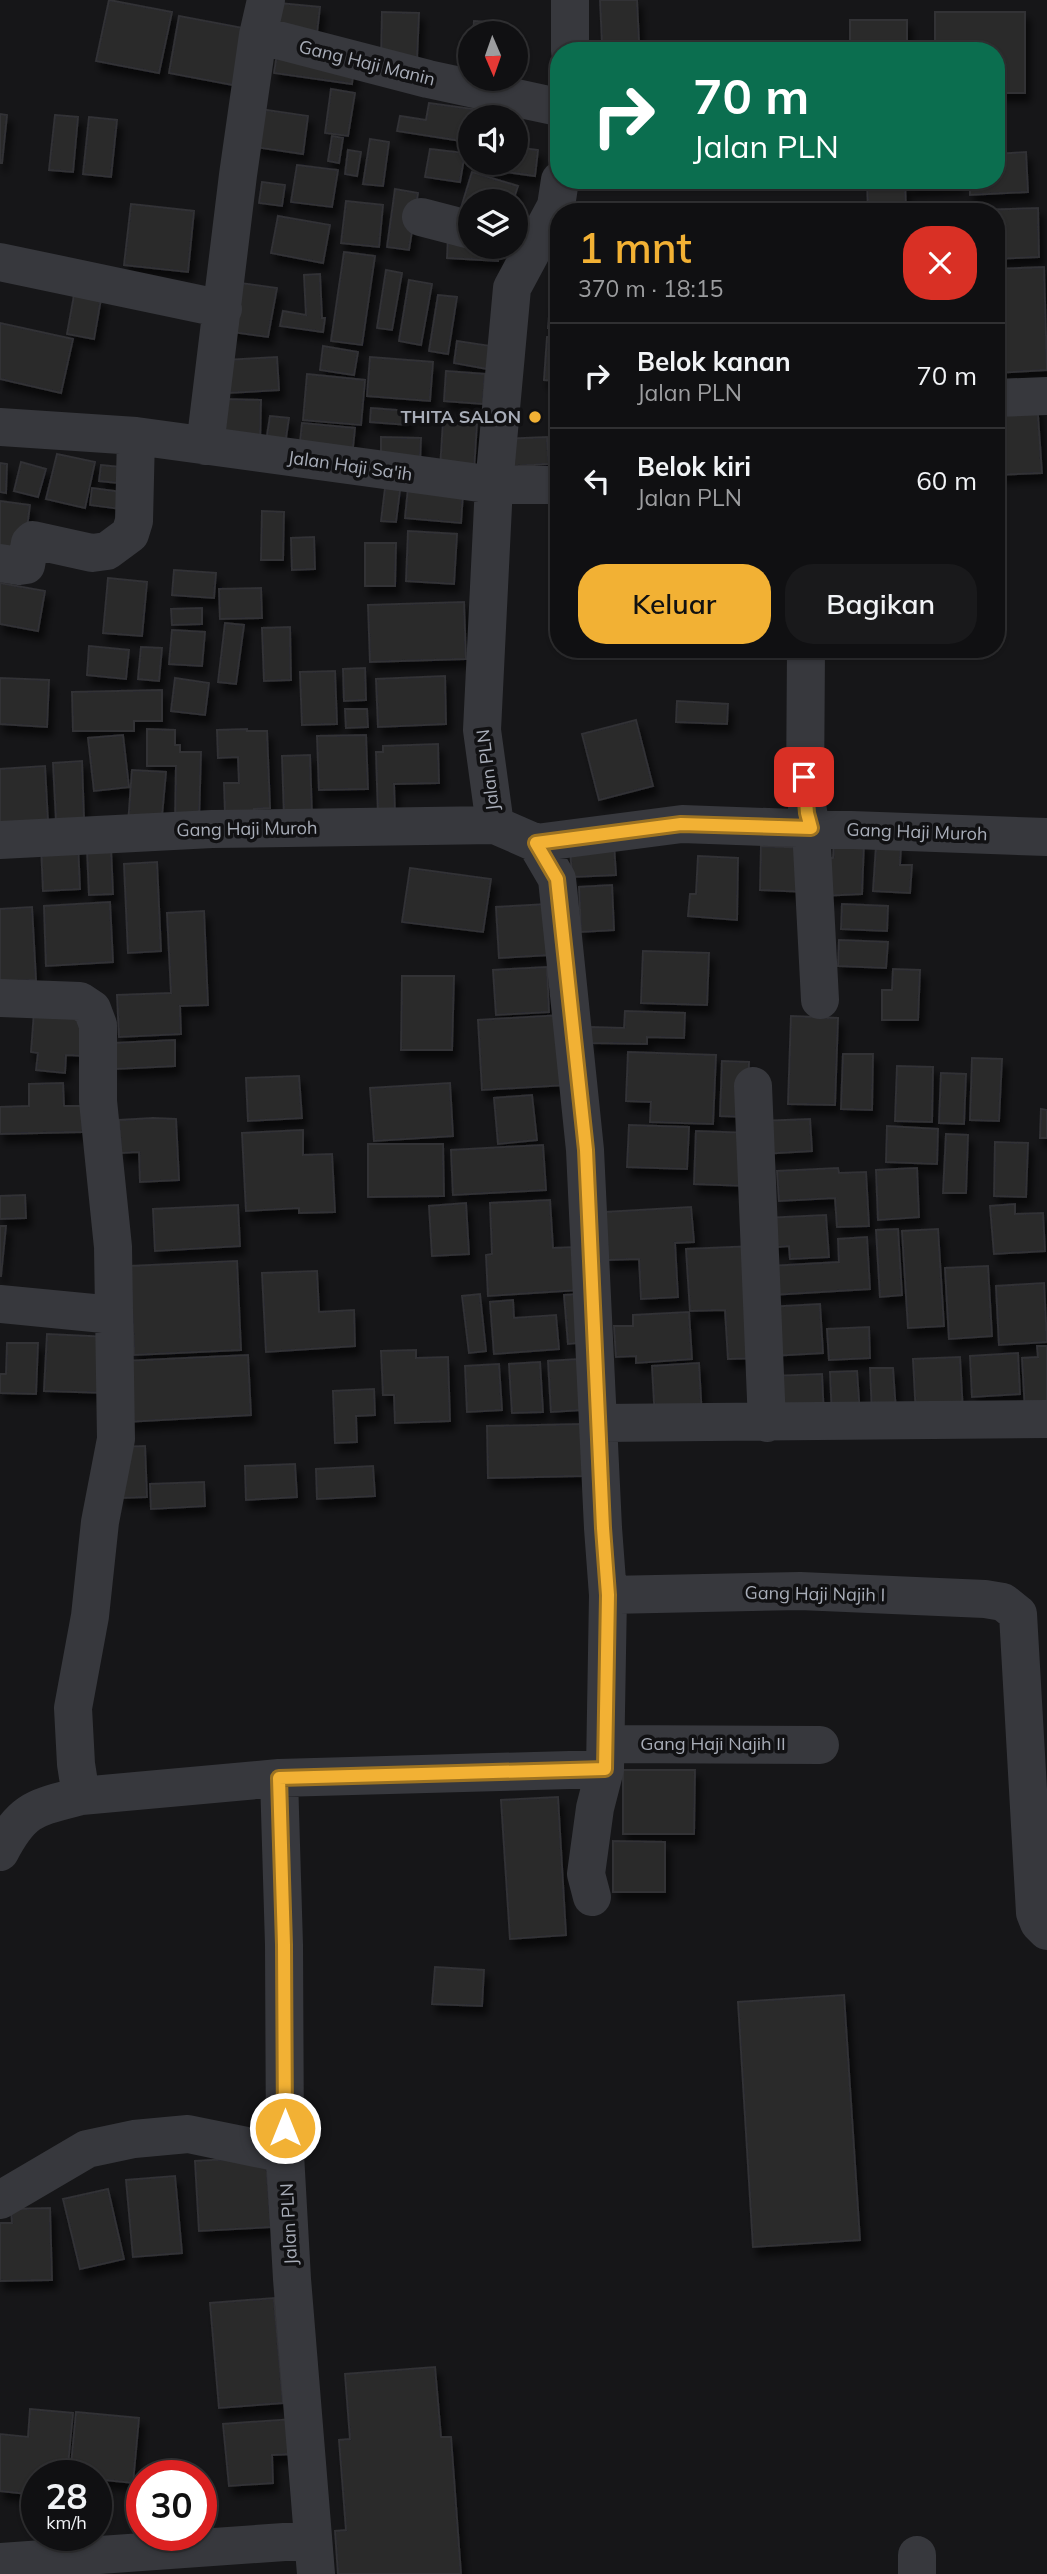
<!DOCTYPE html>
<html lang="id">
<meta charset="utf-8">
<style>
body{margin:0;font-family:Mulish,sans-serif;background:#19191b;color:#f1f3f6;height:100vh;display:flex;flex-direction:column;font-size:26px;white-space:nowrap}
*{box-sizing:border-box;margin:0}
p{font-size:23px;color:#9c9d9f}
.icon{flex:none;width:38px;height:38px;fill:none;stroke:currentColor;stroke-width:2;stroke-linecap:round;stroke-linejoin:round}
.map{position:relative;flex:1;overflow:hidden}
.details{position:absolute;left:550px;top:203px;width:455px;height:455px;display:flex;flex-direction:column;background:#101012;border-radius:28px;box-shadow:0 2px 5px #0004,0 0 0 2px #303032}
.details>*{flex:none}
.banner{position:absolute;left:550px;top:42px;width:455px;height:147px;border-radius:28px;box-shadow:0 2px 5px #0004,0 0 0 2px #303032;background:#0b6e4f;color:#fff;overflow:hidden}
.needle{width:46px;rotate:178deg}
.tools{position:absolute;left:458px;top:21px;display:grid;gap:14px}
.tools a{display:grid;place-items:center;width:70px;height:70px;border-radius:50%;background:#101012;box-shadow:0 2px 5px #0004,0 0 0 2px #303032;font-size:35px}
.speed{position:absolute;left:21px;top:2460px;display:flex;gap:14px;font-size:35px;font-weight:700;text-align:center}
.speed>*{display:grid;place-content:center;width:91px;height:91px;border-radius:50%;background:#101012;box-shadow:0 2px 5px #0004,0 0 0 2px #303032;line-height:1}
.speed small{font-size:18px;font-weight:400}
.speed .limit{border:10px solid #d22;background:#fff;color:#111}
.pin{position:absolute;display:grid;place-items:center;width:60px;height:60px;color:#fff;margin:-30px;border-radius:14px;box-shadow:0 4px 10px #0006}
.me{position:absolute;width:77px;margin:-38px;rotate:0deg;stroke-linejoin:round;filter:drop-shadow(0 0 5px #0008)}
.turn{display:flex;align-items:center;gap:24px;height:147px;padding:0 28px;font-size:32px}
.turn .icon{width:91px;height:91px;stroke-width:2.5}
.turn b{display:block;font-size:49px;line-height:60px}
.round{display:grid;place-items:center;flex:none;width:74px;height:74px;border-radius:28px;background:#19191b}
.headline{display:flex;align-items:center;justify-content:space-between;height:119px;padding:0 28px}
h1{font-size:42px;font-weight:600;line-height:52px;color:#f2b134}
.cta{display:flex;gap:14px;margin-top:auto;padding:14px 28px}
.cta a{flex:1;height:80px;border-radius:28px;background:#f2b134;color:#111;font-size:28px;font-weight:600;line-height:80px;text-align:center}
.cta a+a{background:#19191b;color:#f1f3f6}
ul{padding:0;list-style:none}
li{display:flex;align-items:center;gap:21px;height:105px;padding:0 28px;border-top:2px solid #303032}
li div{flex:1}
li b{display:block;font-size:26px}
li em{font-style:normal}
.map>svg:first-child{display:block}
.building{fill:#29292c;stroke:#303034;stroke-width:2;filter:url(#shadow)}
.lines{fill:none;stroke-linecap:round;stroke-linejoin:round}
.minor{stroke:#37383d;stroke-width:38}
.route-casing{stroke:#9d7322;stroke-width:18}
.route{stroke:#f2b134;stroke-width:12}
.poi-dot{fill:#f2b134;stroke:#111113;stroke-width:2.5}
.labels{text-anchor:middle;stroke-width:7;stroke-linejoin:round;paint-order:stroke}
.street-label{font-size:18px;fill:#a8adb8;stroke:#111113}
.poi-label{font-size:18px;font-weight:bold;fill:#a8adb8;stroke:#111113;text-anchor:end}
</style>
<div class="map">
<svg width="1047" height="2574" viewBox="0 0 1047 2574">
<defs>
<filter id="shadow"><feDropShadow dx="4.5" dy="8" stdDeviation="3.5" flood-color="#0009"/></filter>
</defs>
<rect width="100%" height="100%" fill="#161618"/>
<path class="building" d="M109,0L172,12L159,73L96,61Z
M600,0H637L639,42L602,43Z
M268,2L320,7L317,33L266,28Z
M382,12L419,13L417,59L381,58Z
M935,12H1025V93H996V51H935Z
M179,16L243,28L233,85L169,73Z
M850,20H907V51H850Z
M474,21L504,23L503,33H473Z
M800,46V51H768V48Z
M277,54L354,65L352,84L274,73Z
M331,89L355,93L348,136L325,133Z
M429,103L473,109L468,142L397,131L400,116L426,120Z
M260,109L308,116L303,154L255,147Z
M0,114L7,115L2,163H0Z
M55,115L78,117L73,172L49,170Z
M89,117L117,120L111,177L83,174Z
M332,136L343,138L339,163L328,161Z
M370,139L389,142L383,186L363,184Z
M516,147L538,150L535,176L483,169L484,163H516Z
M430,149L465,153L460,182L425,177Z
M348,150L361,152L357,176L345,174Z
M1026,152L1028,192L970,195V180H996V154Z
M297,165L338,170L332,207L291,202Z
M472,172L518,186L513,201H471V214L460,211Z
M867,180H905L906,212H868Z
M909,180H959V185L909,188Z
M262,182L285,185L282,206L259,203Z
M395,189L418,193L409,250L387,247Z
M346,201L383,205L379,247L341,243Z
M131,204L194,211L188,272L124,265Z
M1038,208L1039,257L996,259V212L977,210Z
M278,216L330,225L323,263L271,253Z
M448,237L471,247H499L498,261L447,258Z
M556,250H558V287H551Z
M344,252L375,256L362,345L331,341Z
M1044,267L1047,370L996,373V269Z
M386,270L402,273L392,330L377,328Z
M320,274L322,318H325L323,332L280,326L283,311L306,315L304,275Z
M409,280L432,284L421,345L399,341Z
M233,282L277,288L268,337L225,331Z
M551,292H558V329L548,328Z
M74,295L101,299L94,339L67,334Z
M438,295L457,297L448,354L429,351Z
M0,323L73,339L61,393L0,379Z
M547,337H558V381L544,380Z
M457,341L497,347L493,370L454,363Z
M323,346L358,352L354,375L320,370Z
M277,357L279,390L228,393L226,360Z
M370,357L433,362L430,401L367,396Z
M446,371L485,374L483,404L444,401Z
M307,374L365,380L361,425L303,420Z
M222,399L261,400L260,448L221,446Z
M1037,401L1042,473L996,475V403Z
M371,408L409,411L408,425L370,422Z
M270,416L289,418L285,445L266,442Z
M443,421L477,423L474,471L440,469Z
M302,423L355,428L352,457L299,452Z
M381,437L421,438L420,464L381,463Z
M547,437L549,464L503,467L501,439Z
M57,454L95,462L85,508L46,499Z
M21,462L46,469L38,497L14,491Z
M0,463L7,464L6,493L0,492Z
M101,465L130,468L128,484L99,481Z
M92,488L130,493L128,510L90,505Z
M385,488L400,490L396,522L381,521Z
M408,488L463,494L461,523L405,518Z
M0,501L30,505L24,550L0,547Z
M262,511L284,512L283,560H261Z
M408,531L457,534L454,584L406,581Z
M314,537L315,569L292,570L291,538Z
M365,543H396L395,586H365Z
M174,570L216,573L214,598L172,595Z
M108,578L147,582L142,636L103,633Z
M0,583L45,591L38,631L0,624Z
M261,588L262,618L220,619L219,589Z
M464,602L466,659L370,662L368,605Z
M202,608V624L172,625L171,609Z
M225,623L244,625L236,684L218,682Z
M290,627L291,680L264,681L262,628Z
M172,630L205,632L202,666L169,664Z
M89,646L129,650L126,679L87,675Z
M141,647L162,648L159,681L138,679Z
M365,668L366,700L344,701L343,669Z
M335,671L337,724L302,725L300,672Z
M445,676L446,724L378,727L376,679Z
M0,678L49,680L47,727L0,724Z
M175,678L209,683L205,715L171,711Z
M162,690V721H134V731H73L72,692Z
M677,701L728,704L727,724L676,722Z
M345,709H367L368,727L346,728Z
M636,720L653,786L599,800L582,734Z
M147,729L175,730V745H180V752H201L199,822L175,821L176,766H147Z
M247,729V731H267L270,808L254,809V812L225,813L224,783H239L238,757L218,758L217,730Z
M123,735L129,787L94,791L88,738Z
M366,735L368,789L319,790L317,736Z
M438,744L439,783L394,784L395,814L378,815L376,752H383V746Z
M310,755L312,816L284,817L282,756Z
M82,761L84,819L56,820L53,763Z
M45,766L48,822L0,834V769Z
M132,770L166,772L161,827L128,824Z
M834,841L864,842L862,894L821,896L823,858H833Z
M78,844L80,889L43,891L41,845Z
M614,844L616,875L572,877L570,847Z
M761,846L809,848L808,892L760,890Z
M876,846L901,848L900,865H912L910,893L873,891Z
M111,848L113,894L89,895L87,849Z
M698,856L738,858L737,920L688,916L690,894H696Z
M157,862L161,951L128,953L124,864Z
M410,868L491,879L483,932L402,922Z
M612,885L614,930L581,932L579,887Z
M110,902L113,962L46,966L44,906Z
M547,904L550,955L499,958L496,907Z
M842,904L888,906L887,931L841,929Z
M32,907L36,980L0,982V909Z
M204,911L208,1005L180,1006L181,1034L119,1037L117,995L171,993L167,913Z
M839,940L888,942L886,968L838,966Z
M643,951L709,953L707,1005L641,1003Z
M547,967L549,1012L496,1015L493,970Z
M893,969L920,970L918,1020H882V990H892Z
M402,976H454L452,1050H401Z
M625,1011L685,1013L684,1038L647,1037V1044L590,1043L591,1027L624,1028Z
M34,1012L87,1017L84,1056L66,1055L65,1073L36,1070L38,1053L31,1052Z
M562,1015L566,1085L482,1090L478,1020Z
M791,1016L838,1018L835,1105L788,1104Z
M175,1040V1066L115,1069L114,1043Z
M628,1052L716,1055L713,1124L650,1122L651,1102L626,1101Z
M843,1054H873L872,1110L841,1109Z
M972,1058L1002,1059L999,1121L970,1120Z
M722,1061L749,1062L747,1117L720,1116Z
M897,1066L933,1067L932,1122L895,1121Z
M941,1073L966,1074L964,1124L939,1123Z
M299,1076L302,1118L248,1121L246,1078Z
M63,1083L64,1106H82L83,1132L0,1134V1107L29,1106V1084Z
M450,1083L453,1136L374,1141L370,1088Z
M532,1095L537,1140L498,1144L494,1098Z
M1041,1109L1047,1110V1138H1040Z
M153,1118L176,1119L179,1180L140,1182L139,1152L121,1153L119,1120Z
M810,1119L812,1151L762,1154L760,1121Z
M629,1125L689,1127L687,1169L627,1167Z
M887,1126L938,1129L937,1164L886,1162Z
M303,1130V1155L332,1154L335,1212L299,1213V1208L246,1211L242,1133Z
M696,1131L749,1133L747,1186L694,1184Z
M946,1134L968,1135L966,1193H943Z
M995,1142L1028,1143L1026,1197L994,1196Z
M368,1144H443L444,1196L368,1197Z
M543,1145L546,1190L453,1195L451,1150Z
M838,1168L839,1173L866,1172L869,1226L837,1227L835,1198L779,1201L777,1171Z
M917,1168L919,1217L878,1220L876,1170Z
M25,1195L26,1218L0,1219V1196Z
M550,1200L553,1248L576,1247L579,1290L488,1296L486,1255L492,1254L490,1203Z
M466,1203L469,1254L432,1256L429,1206Z
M1015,1204V1214L1043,1213L1045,1251L994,1254L990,1206Z
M238,1205L240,1246L155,1251L153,1209Z
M691,1207L694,1242L675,1243L678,1297L641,1299L639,1259L608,1260L605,1212Z
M826,1215L829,1257L790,1259L789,1246L767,1248L765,1218Z
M0,1226H6L1,1276H0Z
M898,1229L902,1295L880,1297L876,1230Z
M938,1229L944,1326L908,1328L902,1231Z
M867,1237L870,1289L772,1295L770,1266L839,1262L838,1239Z
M755,1246L762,1358L728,1359L725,1310L690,1311L686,1249Z
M237,1261L241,1350L134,1355L130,1266Z
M988,1266L992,1336L949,1339L945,1268Z
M317,1271L319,1312L354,1310L355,1346L266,1352L262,1273Z
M1044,1283L1047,1342L999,1345L996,1286Z
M480,1294L486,1351L469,1353L462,1296Z
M582,1294L586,1342L568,1344L564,1295Z
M513,1300L514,1318L556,1315L559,1349L494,1354L490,1302Z
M820,1304L823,1353L771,1356L768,1307Z
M689,1312L692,1359L636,1363V1356L616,1357L614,1326H633V1315Z
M869,1327L870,1358L829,1360L827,1329Z
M47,1334L109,1337L107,1393L44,1391Z
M7,1343H38L36,1394L0,1393V1374H6Z
M1037,1346H1047V1410L1025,1411L1022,1358L1038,1357Z
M416,1350V1358L448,1357L450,1421L395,1423L394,1395H383L381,1351Z
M1018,1353L1020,1394L972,1397L970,1356Z
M248,1355L251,1415L126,1422L124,1361Z
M960,1357L963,1413L916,1416L913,1359Z
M579,1359L582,1410L551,1412L548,1361Z
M540,1362L543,1412L512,1413L509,1364Z
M699,1363L702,1417L655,1420L652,1366Z
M499,1364L502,1410L467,1412L465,1366Z
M870,1368H893L896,1412L872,1413Z
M857,1371L860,1415L832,1417L830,1372Z
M822,1374L824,1418L776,1420L773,1376Z
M374,1389L375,1415L356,1416L357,1442L335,1443L333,1391Z
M583,1424L584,1476L488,1478L487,1426Z
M145,1446L147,1497L121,1498L118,1447Z
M295,1464L297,1497L246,1500L245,1466Z
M373,1466L375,1496L317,1499L316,1469Z
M204,1482L205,1506L151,1509L150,1484Z
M623,1770H695L694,1834H623Z
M558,1797L566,1935L510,1939L501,1800Z
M613,1841L665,1842V1892H613Z
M435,1967L484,1970L482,2006L432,2004Z
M844,1995L860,2240L753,2247L738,2002Z
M266,2157L271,2227L199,2231L195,2161Z
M175,2176L182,2253L133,2257L126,2180Z
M108,2189L124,2259L80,2269L63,2199Z
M50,2208L52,2280L0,2281V2223H12L11,2209Z
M274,2298L283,2403L219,2408L210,2303Z
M435,2367L441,2437H451L461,2574H338L335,2531L346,2530L339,2440L350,2439L345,2374Z
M30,2409L73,2413L67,2476H37V2495L0,2491V2434L28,2437Z
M76,2412L139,2418L133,2483L96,2479V2476H70Z
M294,2419L296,2454L272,2455L273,2483L229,2486L223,2424Z"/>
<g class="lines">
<path class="minor" d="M258,35L428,79L558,107
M570,51V0
M560,180L556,206L512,288L494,485L482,730L495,825L536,843L557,879L585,1150L603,1528L608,1595L605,1769L595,1808L586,1874L592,1897
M421,217L471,230
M0,262L223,309
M996,398L1047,396
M0,427L136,436L494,485H558
M205,446L238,175L258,35L266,0
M0,563L19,566L26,565L30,543L33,540L92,553L107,551L130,534L134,521L136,436
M806,649L805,794L811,828L820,1000
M0,840L212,829L495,825
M536,843L682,824L1047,837
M0,998L80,1001L92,1009L98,1025V1101L113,1247L116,1439L100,1522L90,1616L73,1708L76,1764L81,1796L279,1778L605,1769
M753,1086L767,1423
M0,1304L114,1315
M600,1423L1047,1419
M608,1595L800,1591L985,1599L1003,1602L1018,1614
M1018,1614L1035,1913L1039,1923L1047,1931
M606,1744L820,1745
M279,1778L284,1945L285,2154L292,2279L316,2574
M0,1852C23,1808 35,1808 81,1796
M0,2200L87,2149L134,2139L188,2134L285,2154
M917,2555V2574
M0,2562L313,2540"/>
</g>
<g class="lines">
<defs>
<path id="route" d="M285,2128L284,1945L279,1778L605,1769L608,1595L603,1528L586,1150L557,879L536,843L681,824L811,828L807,813L804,777"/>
</defs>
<use href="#route" class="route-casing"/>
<use href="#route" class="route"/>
</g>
<circle class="poi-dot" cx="535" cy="417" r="7"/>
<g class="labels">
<g class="street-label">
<text transform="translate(367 63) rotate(14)" y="6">Gang Haji Manin</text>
<text transform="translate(350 466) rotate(8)" y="6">Jalan Haji Sa'ih</text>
<text transform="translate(488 770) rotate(-97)" y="6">Jalan PLN</text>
<text transform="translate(247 829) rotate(-1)" y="6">Gang Haji Muroh</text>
<text transform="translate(917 832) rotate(2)" y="6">Gang Haji Muroh</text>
<text transform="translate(815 1594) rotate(1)" y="6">Gang Haji Najih I</text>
<text x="713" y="1750">Gang Haji Najih II</text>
<text transform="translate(289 2224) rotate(-93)" y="6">Jalan PLN</text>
</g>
<g class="poi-label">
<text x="521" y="423">THITA SALON</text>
</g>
</g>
</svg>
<div class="tools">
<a><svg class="needle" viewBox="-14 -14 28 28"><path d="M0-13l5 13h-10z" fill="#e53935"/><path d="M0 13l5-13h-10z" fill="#9c9d9f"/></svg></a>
<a><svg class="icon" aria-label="sound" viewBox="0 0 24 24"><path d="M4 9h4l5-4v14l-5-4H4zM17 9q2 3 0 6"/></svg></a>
<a><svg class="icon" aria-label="layers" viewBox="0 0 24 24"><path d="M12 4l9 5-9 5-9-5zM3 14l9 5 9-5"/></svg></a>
</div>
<div class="speed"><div>28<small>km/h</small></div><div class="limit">30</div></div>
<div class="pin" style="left:804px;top:777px;background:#d93025"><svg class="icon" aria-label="arrive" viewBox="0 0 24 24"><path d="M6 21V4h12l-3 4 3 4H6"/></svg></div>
<svg class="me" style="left:285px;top:2128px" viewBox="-20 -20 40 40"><circle r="17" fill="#f2b134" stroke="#fff" stroke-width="3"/><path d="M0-11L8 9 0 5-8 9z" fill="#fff"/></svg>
<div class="banner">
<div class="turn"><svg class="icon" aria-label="right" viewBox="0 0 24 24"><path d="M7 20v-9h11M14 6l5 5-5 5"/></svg><div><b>70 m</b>Jalan PLN</div></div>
</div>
<section class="details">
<div class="headline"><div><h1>1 mnt</h1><p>370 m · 18:15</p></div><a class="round" style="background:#d93025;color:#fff"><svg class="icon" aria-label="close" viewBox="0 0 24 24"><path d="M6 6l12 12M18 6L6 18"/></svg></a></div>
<ul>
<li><svg class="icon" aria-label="right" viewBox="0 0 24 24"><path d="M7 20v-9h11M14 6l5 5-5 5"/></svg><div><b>Belok kanan</b><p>Jalan PLN</p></div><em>70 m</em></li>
<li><svg class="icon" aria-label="left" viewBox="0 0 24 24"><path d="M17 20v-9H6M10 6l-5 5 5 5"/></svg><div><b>Belok kiri</b><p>Jalan PLN</p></div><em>60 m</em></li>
</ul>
<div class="cta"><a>Keluar</a><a>Bagikan</a></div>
</section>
</div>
